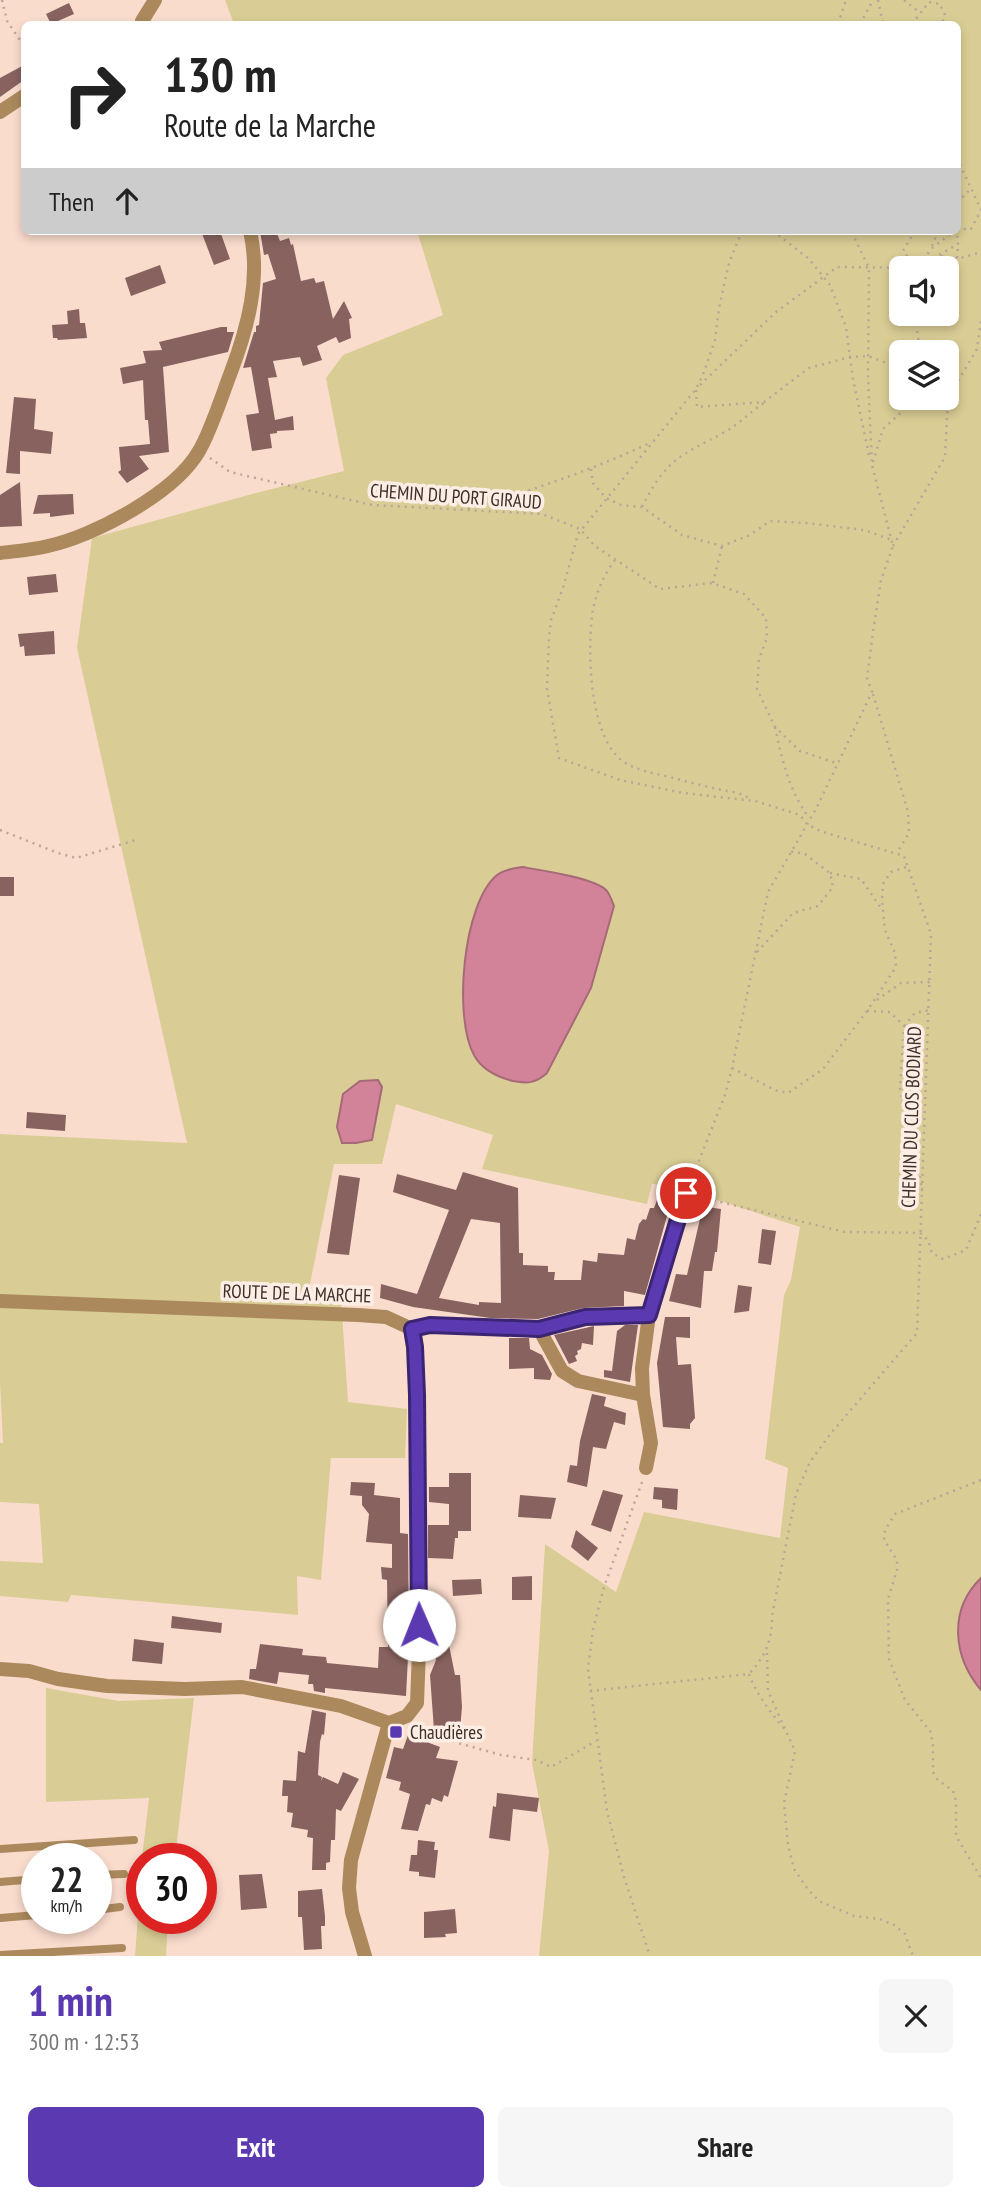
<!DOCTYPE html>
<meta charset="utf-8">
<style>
body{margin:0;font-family:"PT Sans Narrow",sans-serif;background:#f6f6f6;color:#222;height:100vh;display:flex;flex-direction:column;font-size:26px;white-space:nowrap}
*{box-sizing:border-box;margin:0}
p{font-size:23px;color:#767676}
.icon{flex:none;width:38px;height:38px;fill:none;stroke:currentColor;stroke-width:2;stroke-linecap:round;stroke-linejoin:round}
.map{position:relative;height:1956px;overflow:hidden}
.drawer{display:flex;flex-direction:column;background:#fff;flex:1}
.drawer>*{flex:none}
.hud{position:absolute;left:21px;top:21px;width:940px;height:214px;border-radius:10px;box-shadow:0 4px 10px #0003;background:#fff;color:#222;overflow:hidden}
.controls{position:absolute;left:889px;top:256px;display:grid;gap:14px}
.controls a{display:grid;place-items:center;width:70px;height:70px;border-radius:10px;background:#fff;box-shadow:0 4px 10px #0003;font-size:35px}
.speed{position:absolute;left:21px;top:1843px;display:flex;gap:14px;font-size:35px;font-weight:700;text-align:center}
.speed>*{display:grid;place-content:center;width:91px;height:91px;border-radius:50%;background:#fff;box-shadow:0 4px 10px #0003;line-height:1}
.speed small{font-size:18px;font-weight:400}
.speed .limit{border:10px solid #d22;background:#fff;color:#111}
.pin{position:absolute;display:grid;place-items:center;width:60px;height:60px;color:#fff;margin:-30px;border:4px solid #fff;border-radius:50%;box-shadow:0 2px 7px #0007}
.me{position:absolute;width:77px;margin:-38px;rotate:359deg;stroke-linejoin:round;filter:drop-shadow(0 0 5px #0008)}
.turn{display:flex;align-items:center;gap:24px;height:147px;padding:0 28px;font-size:32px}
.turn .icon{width:91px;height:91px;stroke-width:2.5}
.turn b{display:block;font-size:49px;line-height:60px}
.then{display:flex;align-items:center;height:66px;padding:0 28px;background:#0003;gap:14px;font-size:26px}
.round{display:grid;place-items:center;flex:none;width:74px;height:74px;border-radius:10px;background:#f6f6f6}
.overview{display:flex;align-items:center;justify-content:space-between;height:119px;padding:0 28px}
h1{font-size:42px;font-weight:700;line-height:52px;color:#5b39b1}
.action{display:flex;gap:14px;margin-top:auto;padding:14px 28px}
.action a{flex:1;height:80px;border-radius:10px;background:#5b39b1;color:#fff;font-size:28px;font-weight:700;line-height:80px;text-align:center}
.action a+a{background:#f6f6f6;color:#222}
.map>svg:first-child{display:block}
.green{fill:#d9cd95;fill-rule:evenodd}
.water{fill:#d28299;stroke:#a66977;stroke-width:2}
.building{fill:#88625f;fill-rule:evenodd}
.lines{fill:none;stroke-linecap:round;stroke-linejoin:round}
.path{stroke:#bda498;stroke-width:2.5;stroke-dasharray:2 5;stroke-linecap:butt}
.service{stroke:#ab895d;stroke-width:8}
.minor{stroke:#ab895d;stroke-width:14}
.route-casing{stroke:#3b2573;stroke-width:18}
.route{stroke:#5b39b1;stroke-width:12}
.poi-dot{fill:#5b39b1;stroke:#fcede5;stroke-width:2.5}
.labels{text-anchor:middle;stroke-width:7;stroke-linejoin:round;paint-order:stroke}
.street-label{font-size:19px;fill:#3e2f28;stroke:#fcede5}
.poi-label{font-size:19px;fill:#3e2f28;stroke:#fcede5;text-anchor:start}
</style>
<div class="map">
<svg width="981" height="1956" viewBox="0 0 981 1956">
<rect width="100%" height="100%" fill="#fadccd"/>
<path class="green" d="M225,0H981V1956H539L549,1851L532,1763L545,1544L616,1592L644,1512L780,1538L788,1468L765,1459L784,1295L791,1280L800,1227L671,1185L652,1184L647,1204L482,1169L493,1135L396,1104L382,1164H334L307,1299L341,1298L348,1402L407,1409L405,1458H331L321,1580L297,1576L298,1615L71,1595L68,1602L0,1596V1561L43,1563L39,1504L0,1502V1443H3L0,1382V1134L187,1143L77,648L92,538L252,494L344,471L326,378L343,355L443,315L417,231H957V24H234ZM901,268H947V313H901ZM901,352H947V397H901ZM497,875L591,988L547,1073L474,1055L464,1022L462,993L479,902Z
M46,1688L119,1701L194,1698L175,1858H142L149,1798L46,1802Z
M142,1861V1918H168L166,1956H135Z"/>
<path class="water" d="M522,867C540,870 596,878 607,891C610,895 612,901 614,906L591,988L547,1073C536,1083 527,1084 513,1081C497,1077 482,1070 474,1055C453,1017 463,903 497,875C504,870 514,868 522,867Z
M378,1080L382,1087L372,1140L356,1143H342L337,1127L343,1094L360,1081Z
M981,1578V1690C953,1657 948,1610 981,1578Z"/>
<path class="building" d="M69,3L74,14L51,24L46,14Z
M24,65V80L0,97V78Z
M201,231H220L230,259L214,265Z
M260,231H276L280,241L289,238L291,245L293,244L301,281L314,278L316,283L324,281L333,319L344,301L352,318L349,319L351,338L339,343L336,337L317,346L322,360L303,366L300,357L273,361L277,377L268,378L275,420L293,416L294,430L277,431V433L270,434L272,448L252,451L246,415L259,413L251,367L243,368L254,332H256V326L259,325L263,283L276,279L268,254L264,255Z
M160,265L166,283L131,296L125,278Z
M79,309L80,323H85L87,338L58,340L57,338H53L52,325L68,324L67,311Z
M221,327H227V332H234L228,352L163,367L169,452L139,456L149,469L127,483L118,472L121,470L119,447L150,444L148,420H145L143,380L123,384L120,368L146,363L143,351L162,350L159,342Z
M14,397L36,399L34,429L53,432L51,454L20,451V474L6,473Z
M20,482L22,526L0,527V495Z
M73,494L74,514L50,517V513L33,514L38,495Z
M56,574L58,592L29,595L27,577Z
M54,631L55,654L25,656L24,646L20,647L18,634Z
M0,877H14V896H0Z
M27,1112L66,1115L65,1131L26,1128Z
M463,1172L518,1188L519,1253H523V1265L548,1266V1272H555L554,1280H581L583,1260L597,1262L598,1253L624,1255L627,1238L635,1240L639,1224L643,1219L646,1220L650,1208H654L659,1195L672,1198L645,1295L624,1291V1306L583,1308L538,1319L490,1318L413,1307L380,1298L381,1284L417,1294L449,1210L393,1192L397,1174L456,1190ZM471,1219L500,1223L501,1303L479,1302V1305L439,1298Z
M339,1175L360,1178L349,1255L327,1253Z
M699,1206L721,1209L717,1252H715L712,1271H704L701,1308L669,1301L676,1274L687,1275L700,1219H697Z
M762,1229L776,1231L771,1265L758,1263Z
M738,1285L752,1287L749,1311L734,1313Z
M665,1317H690V1338L676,1337L678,1365L691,1364L695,1418L690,1424V1429L663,1427L657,1363Z
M625,1325H638L630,1382L604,1377V1370L612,1371L617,1331Z
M594,1326L593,1345L582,1343L581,1349L577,1351L578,1354L575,1356L577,1361L569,1364L554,1335Z
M509,1338H529L530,1349L542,1355L552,1374L550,1380L534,1379V1368L509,1369Z
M592,1394L606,1397L604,1406L626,1413L625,1425L614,1422L606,1449L593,1447L587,1487L567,1482L570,1465L577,1466L580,1441Z
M449,1473H471V1531H458V1538H455L453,1559L428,1558V1525H449V1504L429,1502V1487H449Z
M351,1482L375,1483L374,1495L400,1498V1533L408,1534L409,1638L406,1696L325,1688V1693L314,1691L313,1684H308L309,1675L279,1672L277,1684L249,1679L250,1669H256L260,1644L303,1649L302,1655L326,1657L327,1663L378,1668L379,1647H388L387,1580L382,1579L381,1567L392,1568V1544L366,1542L369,1514L362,1505V1496L350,1495Z
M654,1487L678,1489L677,1510L662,1508V1500L653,1499Z
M603,1490L623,1495L611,1532L591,1525Z
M520,1495L556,1498L551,1519L518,1517Z
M576,1530L598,1548L588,1561L571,1547Z
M532,1576V1600H512V1577Z
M481,1579L482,1594L453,1596L452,1580Z
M435,1610L448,1640L455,1675H460L462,1707L460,1730H434L430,1675L436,1660L428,1631V1611Z
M172,1616L222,1623L221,1633L171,1628Z
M134,1639L164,1643L162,1664L132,1661Z
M312,1710L326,1713L324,1735L322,1734L320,1742L319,1758L318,1775L322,1777L321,1781L323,1777L338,1784L343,1772L359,1779L341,1811L336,1809L335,1840H331L330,1862L326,1863V1870H312L313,1838L307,1837L308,1830L291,1827L293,1813L287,1812L288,1796H282L283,1780L296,1781L298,1751L305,1753Z
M408,1735L440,1747L436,1758L458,1761L448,1797L444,1795L442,1802L432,1798L430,1805L426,1804L418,1831L401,1829L410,1794L399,1790L401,1782L386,1778L394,1747L403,1749Z
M497,1793L539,1798L537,1812L513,1809L510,1841L489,1838L493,1806L496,1807Z
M418,1840L435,1842L434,1850H438L435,1878L419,1876V1872L409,1871L411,1855H417Z
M262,1874L267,1908L241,1910L239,1875Z
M322,1889L325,1916V1926H321L322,1949L304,1950L302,1917H298V1891Z
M455,1909L457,1933L445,1934L446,1937L424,1938V1912Z"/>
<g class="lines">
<path class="path" d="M2,0L7,21L24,46
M878,0L883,24
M904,0L919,12
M838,24L846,0
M860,24L873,0
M912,24L929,2L940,4L945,15L942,24
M957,158L981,210L971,229H957
M957,202L970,190
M742,231L729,263L719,308L715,340L704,372L696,389L578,534L563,588L551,620L549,637L547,689L559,758L620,780L683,793L755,801L800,815L807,824L820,831L904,856L931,934L917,1333L831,1433L810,1462L796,1494L772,1616C772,1641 766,1655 749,1674
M773,231L809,259L830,285L846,327L853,379L869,455
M915,231L903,251L917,268L931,249L954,231
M932,246L938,231
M941,256L957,259L981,252
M957,258L958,244
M913,352L919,343L914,313
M898,362L901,395
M700,385L776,312L837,267L917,268L958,244L957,231
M696,390L697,407L764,402L809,368L850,357L868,356L892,365L901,360
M210,458L230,472L372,505L542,514L580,529L595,546L660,589L712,583L744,594L766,618L767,638L759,659L757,689L775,727L800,751L836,763
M873,462L883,429L904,410L902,397
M591,469L593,483L606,498L621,505L642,507L682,535L722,546L750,535L770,521L806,523L864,530L892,540
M642,507C666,459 680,456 725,432C739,424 750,412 764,403
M468,509C531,491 592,470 652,442
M893,546L945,457L948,398L977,349L981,320
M615,560C604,574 597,591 593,609C587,647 588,738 624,762C638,771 653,773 670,777C692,783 715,789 738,793L752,799
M713,583L722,546
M873,694L908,812L909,833L897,853
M775,727C782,760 789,790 809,818
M0,830L58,853L76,858L136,840
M830,873L861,879L883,911
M757,952L793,913L818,906L833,887L830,873L805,854L789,851
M877,1000L901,983L930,982
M867,1011L890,1012L904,1026L900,1088L904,1109L912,1125L922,1191
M904,1026L915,1013L929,1010
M732,1068L775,1090L788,1093L823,1069L867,1011L896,967L895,953L885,930L882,900L883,884L891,872L907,867
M691,1181L725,1095L732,1068L768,892L816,809L872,692L867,678L873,632L881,580L893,546L872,465L868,377L869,268L851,231
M700,1197L845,1232L920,1233
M920,1233L928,1240L932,1253L943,1259L966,1250L981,1214
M981,1480L895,1514L885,1530L884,1540L897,1560V1570L888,1599L889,1659L905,1700L930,1731L933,1744V1772L937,1779L953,1791L956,1801V1836L981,1878
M642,1482L604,1587L593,1629L588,1669L607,1811L624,1877L650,1956
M767,1653L768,1691L795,1751L784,1803L788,1845L794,1869L807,1888L819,1901L854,1916L880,1919L894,1925L905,1934L913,1956
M749,1674C757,1696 772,1714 787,1732
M590,1691L749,1674
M412,1730L501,1755L537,1760L551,1767L596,1741"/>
<path class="service" d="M0,1849L134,1840
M96,1875L124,1874
M0,1882L37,1879
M96,1910L120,1907
M0,1918L37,1915
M0,1955L122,1948"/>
<path class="minor" d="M142,21L155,0
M0,112L24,96
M0,553C16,551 32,550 48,546C94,536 175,493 199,451C211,431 222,395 231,372C248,327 261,278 250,231
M0,1301L358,1315L386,1317L412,1329L430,1326L539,1329L585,1317L649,1315
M539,1329L562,1371L578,1381L643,1395
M646,1468L651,1443L643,1395L642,1368L649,1315L686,1193
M0,1669L29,1671L58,1679L107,1686L185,1689L242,1687L341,1706L389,1723
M389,1723L407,1716L417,1703L419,1651L417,1395L415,1347L412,1329
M365,1956L352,1912L349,1888L351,1860L389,1723"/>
</g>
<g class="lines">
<defs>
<path id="route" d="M419,1625L417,1395L415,1347L412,1329L430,1325L539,1329L585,1317L649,1315L686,1193"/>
</defs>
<use href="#route" class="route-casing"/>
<use href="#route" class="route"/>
</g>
<rect class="poi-dot" x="389" y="1725" width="14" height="14" rx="3.5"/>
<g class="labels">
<g class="street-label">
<text transform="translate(456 496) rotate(4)" y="7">CHEMIN DU PORT GIRAUD</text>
<text transform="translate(911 1117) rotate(-88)" y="7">CHEMIN DU CLOS BODIARD</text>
<text transform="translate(297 1293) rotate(2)" y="7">ROUTE DE LA MARCHE</text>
</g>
<g class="poi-label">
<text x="410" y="1739">Chaudières</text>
</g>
</g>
</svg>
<div class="controls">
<a><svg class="icon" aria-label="sound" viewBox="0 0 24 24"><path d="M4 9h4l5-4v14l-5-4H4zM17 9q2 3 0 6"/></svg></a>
<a><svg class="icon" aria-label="layers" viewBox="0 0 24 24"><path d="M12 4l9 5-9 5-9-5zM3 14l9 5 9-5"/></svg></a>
</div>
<div class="speed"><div>22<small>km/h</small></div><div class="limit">30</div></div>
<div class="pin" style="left:686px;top:1193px;background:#d93025"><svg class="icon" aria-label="arrive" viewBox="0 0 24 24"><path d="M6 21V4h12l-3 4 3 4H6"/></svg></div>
<svg class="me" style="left:419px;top:1625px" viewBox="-20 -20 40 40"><circle r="19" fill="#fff"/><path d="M0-13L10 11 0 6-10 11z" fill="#5b39b1"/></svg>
<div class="hud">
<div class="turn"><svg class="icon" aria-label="right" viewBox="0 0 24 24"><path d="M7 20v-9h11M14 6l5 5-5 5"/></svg><div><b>130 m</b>Route de la Marche</div></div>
<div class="then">Then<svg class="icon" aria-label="ahead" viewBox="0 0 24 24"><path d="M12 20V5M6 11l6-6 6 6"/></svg></div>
</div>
</div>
<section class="drawer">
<div class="overview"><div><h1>1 min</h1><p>300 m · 12:53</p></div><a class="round"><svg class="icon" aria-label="close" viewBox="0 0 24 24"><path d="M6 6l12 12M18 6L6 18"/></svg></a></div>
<div class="action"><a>Exit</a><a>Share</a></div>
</section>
